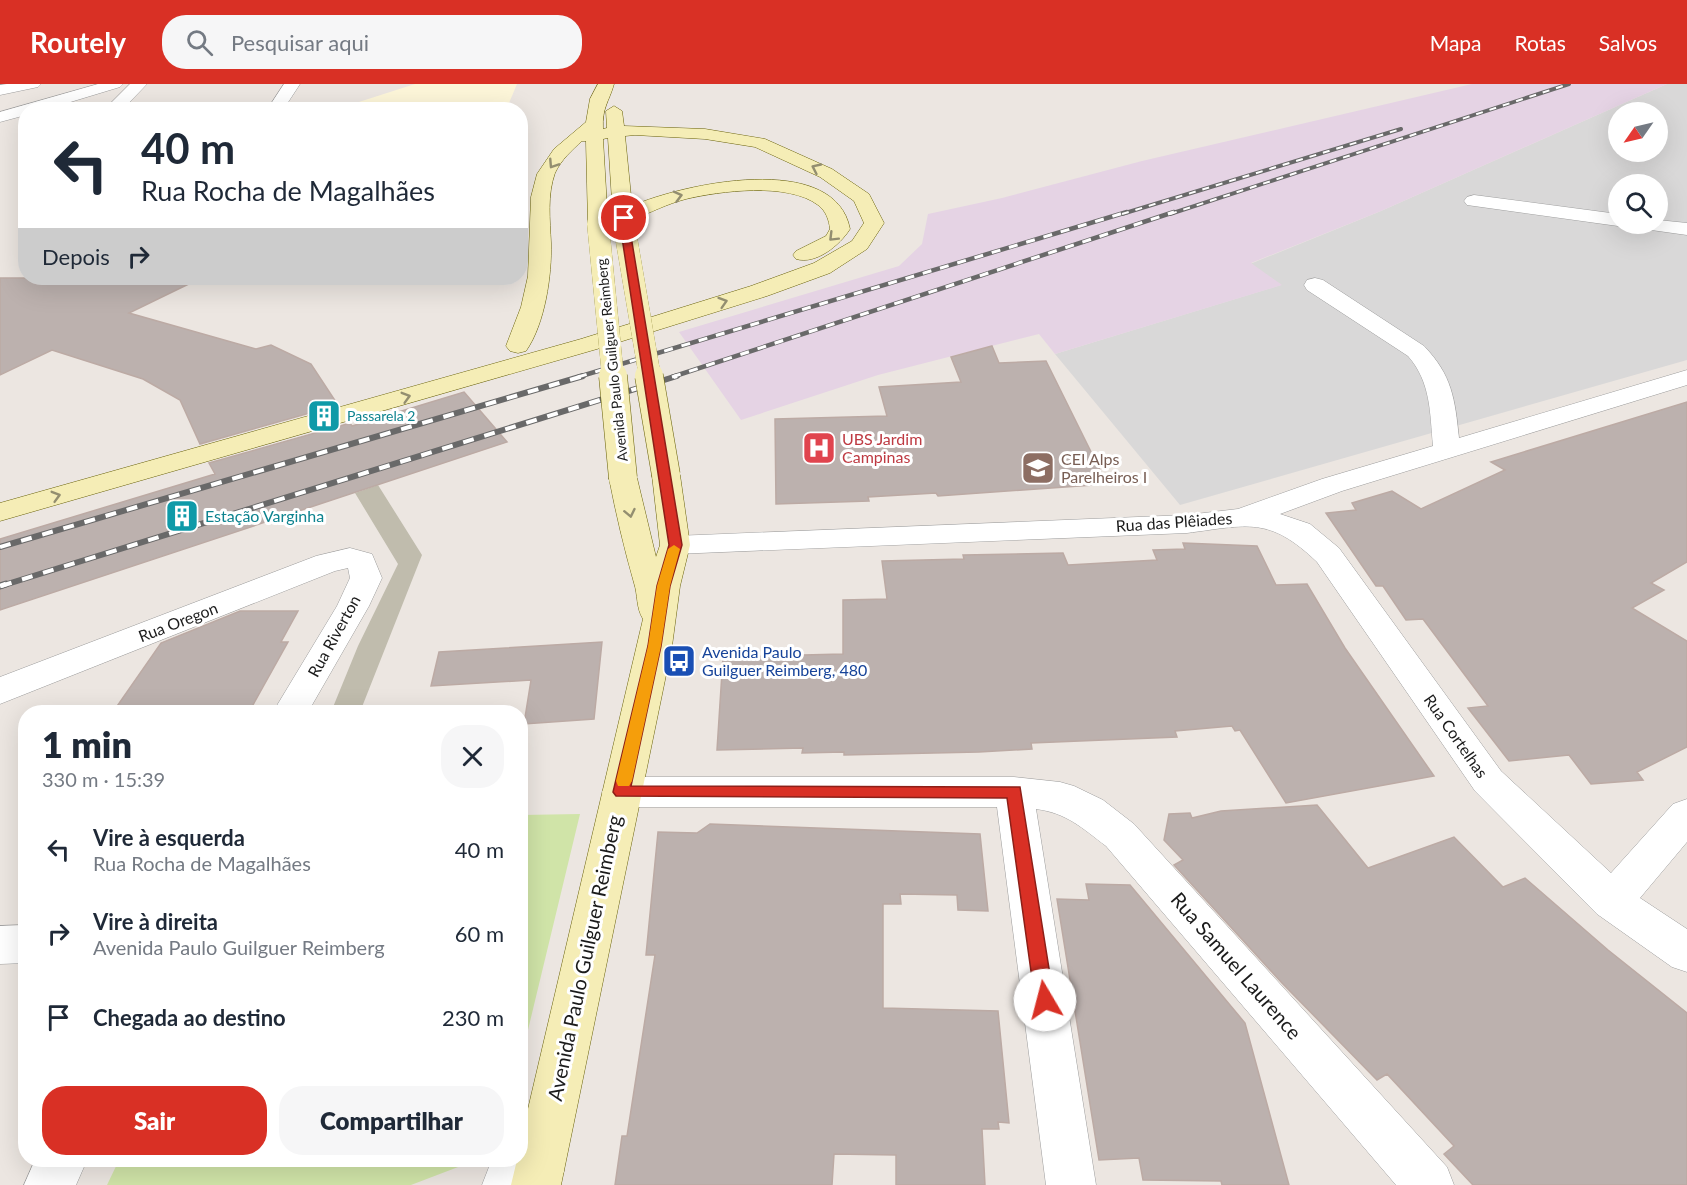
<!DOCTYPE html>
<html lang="pt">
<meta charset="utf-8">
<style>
body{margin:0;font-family:Lato,sans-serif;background:#f6f6f7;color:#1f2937;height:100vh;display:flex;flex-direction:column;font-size:22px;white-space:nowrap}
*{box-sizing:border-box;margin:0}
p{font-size:20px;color:#747a83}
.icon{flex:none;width:33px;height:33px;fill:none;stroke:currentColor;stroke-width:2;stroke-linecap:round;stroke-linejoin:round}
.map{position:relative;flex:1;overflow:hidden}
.drawer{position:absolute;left:18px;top:621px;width:510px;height:462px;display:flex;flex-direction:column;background:#fff;border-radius:24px;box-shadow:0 6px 24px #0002}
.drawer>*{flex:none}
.top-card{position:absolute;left:18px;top:18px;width:510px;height:183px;border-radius:24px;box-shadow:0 6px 24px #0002;background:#fff;color:#1f2937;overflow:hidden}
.needle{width:39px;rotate:236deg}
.controls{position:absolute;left:1608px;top:18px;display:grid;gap:12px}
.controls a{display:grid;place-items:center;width:60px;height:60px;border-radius:50%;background:#fff;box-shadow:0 6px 24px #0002;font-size:30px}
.pin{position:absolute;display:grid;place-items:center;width:51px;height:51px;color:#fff;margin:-26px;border:3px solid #fff;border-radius:50%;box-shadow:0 2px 6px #0007}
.me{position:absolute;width:66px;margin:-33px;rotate:352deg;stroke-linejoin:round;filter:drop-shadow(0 0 4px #0008)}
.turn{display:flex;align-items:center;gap:21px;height:126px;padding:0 24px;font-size:27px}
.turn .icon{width:78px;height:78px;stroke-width:2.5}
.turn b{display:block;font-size:42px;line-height:51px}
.then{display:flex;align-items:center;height:57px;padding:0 24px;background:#0003;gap:12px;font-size:22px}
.round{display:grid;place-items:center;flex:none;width:63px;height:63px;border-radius:24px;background:#f6f6f7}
.head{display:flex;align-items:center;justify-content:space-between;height:102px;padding:0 24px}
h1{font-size:36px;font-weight:800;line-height:45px}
.primary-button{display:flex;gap:12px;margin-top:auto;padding:12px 24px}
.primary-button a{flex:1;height:69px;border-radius:24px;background:#d93025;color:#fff;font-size:24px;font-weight:800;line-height:69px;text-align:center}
.primary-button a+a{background:#f6f6f7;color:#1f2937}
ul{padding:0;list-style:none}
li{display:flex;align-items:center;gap:18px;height:84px;padding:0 24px}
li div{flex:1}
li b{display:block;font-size:22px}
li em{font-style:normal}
header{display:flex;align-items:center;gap:36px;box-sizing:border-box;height:84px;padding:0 30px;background:#d93025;color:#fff}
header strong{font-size:28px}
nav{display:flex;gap:33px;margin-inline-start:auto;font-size:21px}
.search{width:420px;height:54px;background:#f6f6f7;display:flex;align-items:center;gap:15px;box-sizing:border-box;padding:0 21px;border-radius:24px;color:#747a83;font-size:22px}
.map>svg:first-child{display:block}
.residential{fill:#d9d8d8;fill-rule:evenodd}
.industrial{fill:#e5d3e4}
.education{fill:#fdf6d9}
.construction{fill:#c0bcad}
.grass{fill:#d0e4a8}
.building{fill:#bcb1ae;stroke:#bcaaa4;stroke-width:1.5}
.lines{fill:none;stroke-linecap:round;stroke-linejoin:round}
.street-casing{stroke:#9c9c9c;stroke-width:1}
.secondary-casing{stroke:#69620b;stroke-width:1}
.street{fill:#fff;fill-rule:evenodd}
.secondary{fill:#f5edb6;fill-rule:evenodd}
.rail-far3-casing{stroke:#696969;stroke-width:4}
.rail-far2-casing{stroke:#696969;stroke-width:4.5}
.rail-far1-casing{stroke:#696969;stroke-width:6}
.rail-casing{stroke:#696969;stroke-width:7}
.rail-far3{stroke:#fff;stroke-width:2;stroke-dasharray:7;stroke-linecap:butt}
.rail-far2{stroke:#fff;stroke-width:3;stroke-dasharray:9;stroke-linecap:butt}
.rail-far1{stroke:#fff;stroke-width:4;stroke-dasharray:11;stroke-linecap:butt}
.rail{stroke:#fff;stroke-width:4.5;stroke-dasharray:14;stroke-linecap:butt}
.secondary-bridge-far1-casing{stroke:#69620b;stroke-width:22;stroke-linecap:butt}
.secondary-bridge-casing{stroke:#69620b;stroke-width:29;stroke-linecap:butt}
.secondary-bridge-far1{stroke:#f5edb6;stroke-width:22}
.secondary-bridge{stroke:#f5edb6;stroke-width:28}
.oneway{stroke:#938e70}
.route{fill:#d93025;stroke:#8d1f18;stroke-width:1.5}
.slow{fill:#f59e0b}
.labels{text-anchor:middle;stroke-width:6;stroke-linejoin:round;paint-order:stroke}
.far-street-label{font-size:14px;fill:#1b1b1b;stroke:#fff}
.far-culture-label{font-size:14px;fill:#0d838f;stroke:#fff;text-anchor:start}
.health-label{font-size:16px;fill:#be3a42;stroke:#fff;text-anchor:start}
.education-label{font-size:16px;fill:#785e54;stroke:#fff;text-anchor:start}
.culture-label{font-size:16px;fill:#0d838f;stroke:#fff;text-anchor:start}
.street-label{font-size:16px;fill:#1b1b1b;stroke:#fff}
.transit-label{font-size:16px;fill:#164399;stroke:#fff;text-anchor:start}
.near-street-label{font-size:20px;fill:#1b1b1b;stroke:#fff}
</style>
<header>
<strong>Routely</strong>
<div class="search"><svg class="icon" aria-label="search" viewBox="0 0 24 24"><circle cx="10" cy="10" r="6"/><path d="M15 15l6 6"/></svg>Pesquisar aqui</div>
<nav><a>Mapa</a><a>Rotas</a><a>Salvos</a></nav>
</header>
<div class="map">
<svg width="1687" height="1101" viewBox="0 0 1687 1101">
<rect width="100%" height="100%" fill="#ece6e1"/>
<path class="residential" d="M1667,0H1687V276L1180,421L1055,270L1281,201L1250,180L1381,127ZM1618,28H1658V68H1618ZM1618,100H1658V140H1618Z"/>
<path class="industrial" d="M1472,0H1667L1381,127L1251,179L1282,201L1055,270L1039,250L878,291L741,336L679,248L899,182L922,160L928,130L1002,114L1142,77Z"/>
<path class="education" d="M415,0H517L509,19L464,26L337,25Z"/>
<path class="construction" d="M378,401L422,471L360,628H331L358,562L398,480L355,409Z"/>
<path class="grass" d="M580,730L521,975V731Z
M119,1076H473L466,1080L411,1101H107Z"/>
<path class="building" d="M0,194H201L129,229L256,265L271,261L311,280L338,321L200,360L180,316L143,295L52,266L0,291Z
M992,262L999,279L1046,277L1107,400L938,412L936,409L868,413L869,417L776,420L775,335L887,332L879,303L961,298L951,273Z
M464,308L507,358L0,526V455L215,390L209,379L350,339L352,342Z
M1687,318V478L1651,499L1664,506L1632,524L1687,557V663L1637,688L1643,696L1591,700L1569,671L1509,677L1468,624L1488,622L1423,535L1406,536L1383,502H1376L1326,429L1356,426L1352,419L1392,407L1421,425L1505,386L1491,378Z
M1183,459L1257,462L1276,501L1307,500L1345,564L1434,692L1286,719L1240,646L1235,647L1232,642L1175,647L1177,653L1031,659L1032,665L979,668L844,671V668L802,669L803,664L717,666L723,573L843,570V516L887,515L882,477L964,475L963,471L1063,469L1068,481L1157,476L1153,466L1185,465Z
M240,527H298L281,558H288L249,628H113L161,559Z
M602,558L594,635L524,640L531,596L431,602L439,568Z
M1317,721L1368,784L1454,753L1503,803L1525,794L1608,866L1687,929V1101H1473L1444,1070L1454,1062L1387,990L1377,996L1282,899L1174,781L1183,776L1164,756L1169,730L1190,729L1192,734L1221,727Z
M710,740L980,750L988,827L958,826L957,811L900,810L901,820H883V924L998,927L1009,1039L998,1038L999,1045H982L985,1101H896V1071L834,1070L832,1101H615L622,1052H627L655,871H646L658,748L697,749Z
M1086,800L1130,801L1245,939L1289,1101H1222L1221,1097L1143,1096L1139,1074L1099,1076L1057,815L1089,816Z"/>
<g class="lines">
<defs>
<path id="street" d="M7,0H41L38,3L0,11V1Z
M98,0H123L120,3L44,26H26V31L0,38V28Z
M130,0H147L122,26H104Z
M284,0H300L283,26H267Z
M1474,111L1618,130V140H1625L1618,142L1467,121L1464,117L1467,113Z
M1658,136L1687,139V151L1637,144L1634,140H1658Z
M1315,194L1323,196L1424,262C1452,291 1455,315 1459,354L1687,286V301L1342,407L1280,430L1310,440L1339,464L1501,687L1611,789L1673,720L1687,715V758L1640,814L1687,845V888L1672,883L1597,830L1475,707L1317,478C1269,432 1248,441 1187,449L675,470L664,468L660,461L664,454L675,452L1187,431L1238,425L1322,395L1433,362C1430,329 1431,298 1408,272L1307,206L1304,201L1307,196Z
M350,464L372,470L382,494L369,522L308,628H273L337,522L350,494L348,484L335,487L0,620V593L316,472Z
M621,693H1014L1060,698L1074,702L1103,716L1134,740L1447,1083L1454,1101H1396L1106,762C1082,744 1067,729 1036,725L1096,1101H1046L997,723H621L608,719L602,708L608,697Z
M26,841V879L0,880V842Z
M539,1062L557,1069L564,1087L558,1101H482L489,1083L507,1076H520V1070Z
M35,1076H87L76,1101H24Z"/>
<path id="secondary" d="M598,0H614C609,18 602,23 603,45L607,44L606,27L614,22L622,27L624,42L705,45L765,55L832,85L869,110L884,139L867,165L830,189L767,212L597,265L0,437V419L581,255L751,202L814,179L852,157L864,139L854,117L820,93L755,63L705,55L635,51L625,52L632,122C682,100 835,66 850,145C840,161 816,181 796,175L793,171L796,167L826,152L830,145C829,136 826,127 818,121C788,98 720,107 686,115C667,120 651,128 633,136L634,141L631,145H617L613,133L608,54L603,55L608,140L605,144H591L588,140L586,57H582C572,66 561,76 555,89C547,111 550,136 551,159C552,191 545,240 526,267L518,269L510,267L506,262L521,223L528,192L531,113L537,90L554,65L586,38L590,15Z
M666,383L676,385L680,391L690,461L680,502L672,562L561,1101H511L517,1076H520V1059L643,535C636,524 638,511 634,499C624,464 616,430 609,394L613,388L623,386L633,388L637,394L656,473L660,461L652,391L656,385Z"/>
</defs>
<use href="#street" class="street-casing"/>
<use href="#secondary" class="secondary-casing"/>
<use href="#street" class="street"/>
<use href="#secondary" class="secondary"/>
<defs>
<path id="rail-far3" d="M1122,130L1401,45
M1170,130L1569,0"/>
<path id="rail-far2" d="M578,293L1127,128
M672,293L1174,128"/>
<path id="rail-far1" d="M0,463L583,292
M1,502L677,292"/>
<path id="rail" d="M0,502L6,500"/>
</defs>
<use href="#rail-far3" class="rail-far3-casing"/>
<use href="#rail-far2" class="rail-far2-casing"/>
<use href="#rail-far1" class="rail-far1-casing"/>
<use href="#rail" class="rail-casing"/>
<use href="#rail-far3" class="rail-far3"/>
<use href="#rail-far2" class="rail-far2"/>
<use href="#rail-far1" class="rail-far1"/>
<use href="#rail" class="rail"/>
<defs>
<path id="secondary-bridge-far1" d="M598,140L613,293
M624,141L650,293"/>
<path id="secondary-bridge" d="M613,292L623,394
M649,292L666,391"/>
</defs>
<use href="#secondary-bridge-far1" class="secondary-bridge-far1-casing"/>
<use href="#secondary-bridge" class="secondary-bridge-casing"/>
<use href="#secondary-bridge-far1" class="secondary-bridge-far1"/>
<use href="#secondary-bridge" class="secondary-bridge"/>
</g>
<defs><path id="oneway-chevron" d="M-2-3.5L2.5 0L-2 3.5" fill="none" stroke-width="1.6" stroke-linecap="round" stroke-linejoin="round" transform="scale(1.5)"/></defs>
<g class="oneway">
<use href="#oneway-chevron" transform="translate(553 80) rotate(123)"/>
<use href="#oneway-chevron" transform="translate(816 84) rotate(-155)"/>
<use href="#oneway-chevron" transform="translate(678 112) rotate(-15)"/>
<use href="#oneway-chevron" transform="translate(833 153) rotate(135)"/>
<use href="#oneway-chevron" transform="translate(723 218) rotate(-17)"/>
<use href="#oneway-chevron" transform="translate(406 313) rotate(-16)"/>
<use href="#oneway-chevron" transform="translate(56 412) rotate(-16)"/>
<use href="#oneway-chevron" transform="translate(630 429) rotate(78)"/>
</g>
<path class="route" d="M624,131L628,134L682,461L670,502L661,562L631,702L1020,703L1054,916L1051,922L1045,924L1038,922L1035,916L1007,714L616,712L613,708L648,562L657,502L669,461L619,134Z"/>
<path class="slow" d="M674,461L680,465L670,502L661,562L632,697L629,702H618L616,697L648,562L657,502L668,465Z"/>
<defs>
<symbol id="building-square" viewBox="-11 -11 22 22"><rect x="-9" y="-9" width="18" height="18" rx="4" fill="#0f9aa8" stroke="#fff"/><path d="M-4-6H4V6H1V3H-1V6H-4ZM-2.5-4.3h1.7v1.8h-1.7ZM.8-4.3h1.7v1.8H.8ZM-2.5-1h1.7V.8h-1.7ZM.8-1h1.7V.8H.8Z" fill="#fff"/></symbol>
<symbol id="hospital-square" viewBox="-11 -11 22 22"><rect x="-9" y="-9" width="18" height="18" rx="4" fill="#e0444e" stroke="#fff"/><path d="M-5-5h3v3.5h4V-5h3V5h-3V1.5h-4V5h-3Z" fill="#fff"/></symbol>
<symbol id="school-square" viewBox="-11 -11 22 22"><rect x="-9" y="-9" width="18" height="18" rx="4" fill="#8d6e63" stroke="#fff"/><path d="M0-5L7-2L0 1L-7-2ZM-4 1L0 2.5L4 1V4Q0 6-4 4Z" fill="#fff"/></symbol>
<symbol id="bus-square" viewBox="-11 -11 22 22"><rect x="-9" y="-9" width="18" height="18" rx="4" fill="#1a4fb4" stroke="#fff"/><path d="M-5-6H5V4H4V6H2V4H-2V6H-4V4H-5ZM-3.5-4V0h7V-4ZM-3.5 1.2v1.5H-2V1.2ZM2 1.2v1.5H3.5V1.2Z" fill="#fff"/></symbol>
</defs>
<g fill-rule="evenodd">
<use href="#building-square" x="305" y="313" width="38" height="38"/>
<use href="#hospital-square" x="800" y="345" width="38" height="38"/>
<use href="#school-square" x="1019" y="365" width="38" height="38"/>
<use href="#building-square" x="163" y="413" width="38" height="38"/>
<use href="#bus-square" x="660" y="558" width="38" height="38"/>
</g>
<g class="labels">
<g class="far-street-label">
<text transform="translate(612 276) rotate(-96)" y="5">Avenida Paulo Guilguer Reimberg</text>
</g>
<g class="far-culture-label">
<text x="347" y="337">Passarela 2</text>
</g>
<g class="health-label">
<text x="842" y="361">UBS Jardim<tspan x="842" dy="18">Campinas</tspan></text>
</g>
<g class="education-label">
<text x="1061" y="381">CEI Alps<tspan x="1061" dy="18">Parelheiros I</tspan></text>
</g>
<g class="culture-label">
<text x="205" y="438">Estação Varginha</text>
</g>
<g class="street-label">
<text transform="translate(1174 438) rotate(-4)" y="6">Rua das Plêiades</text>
<text transform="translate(178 538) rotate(-21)" y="6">Rua Oregon</text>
<text transform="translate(334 552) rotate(-61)" y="6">Rua Riverton</text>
<text transform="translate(1456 652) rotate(55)" y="6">Rua Cortelhas</text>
</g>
<g class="transit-label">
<text x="702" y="574">Avenida Paulo<tspan x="702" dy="18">Guilguer Reimberg, 480</tspan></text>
</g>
<g class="near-street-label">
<text transform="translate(585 874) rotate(-78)" y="7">Avenida Paulo Guilguer Reimberg</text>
<text transform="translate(1236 882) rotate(49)" y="7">Rua Samuel Laurence</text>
</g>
</g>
</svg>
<div class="controls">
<a><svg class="needle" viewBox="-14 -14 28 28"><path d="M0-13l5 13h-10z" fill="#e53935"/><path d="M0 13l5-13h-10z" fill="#747a83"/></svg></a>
<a><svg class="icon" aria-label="search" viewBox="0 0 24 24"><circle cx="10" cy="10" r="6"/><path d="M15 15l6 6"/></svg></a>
</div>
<div class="pin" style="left:624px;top:134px;background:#d93025"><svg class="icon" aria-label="arrive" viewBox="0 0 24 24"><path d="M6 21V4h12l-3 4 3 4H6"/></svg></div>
<svg class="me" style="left:1045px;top:916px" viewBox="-20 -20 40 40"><circle r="19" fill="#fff"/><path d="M0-13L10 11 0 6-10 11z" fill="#d93025"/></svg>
<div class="top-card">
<div class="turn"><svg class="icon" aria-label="left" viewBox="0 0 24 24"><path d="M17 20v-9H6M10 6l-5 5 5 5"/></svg><div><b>40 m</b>Rua Rocha de Magalhães</div></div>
<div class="then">Depois<svg class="icon" aria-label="right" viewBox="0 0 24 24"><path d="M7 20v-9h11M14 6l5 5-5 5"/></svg></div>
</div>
<section class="drawer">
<div class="head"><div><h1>1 min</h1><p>330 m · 15:39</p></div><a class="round"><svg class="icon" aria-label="close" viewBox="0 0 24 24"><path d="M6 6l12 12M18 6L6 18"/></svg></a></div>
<ul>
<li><svg class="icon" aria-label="left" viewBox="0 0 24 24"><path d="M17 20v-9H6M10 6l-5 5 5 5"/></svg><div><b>Vire à esquerda</b><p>Rua Rocha de Magalhães</p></div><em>40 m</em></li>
<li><svg class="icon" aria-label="right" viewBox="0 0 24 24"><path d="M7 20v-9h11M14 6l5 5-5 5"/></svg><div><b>Vire à direita</b><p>Avenida Paulo Guilguer Reimberg</p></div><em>60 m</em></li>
<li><svg class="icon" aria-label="arrive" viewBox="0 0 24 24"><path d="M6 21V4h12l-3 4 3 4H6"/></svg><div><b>Chegada ao destino</b></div><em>230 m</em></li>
</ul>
<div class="primary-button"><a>Sair</a><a>Compartilhar</a></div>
</section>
</div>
